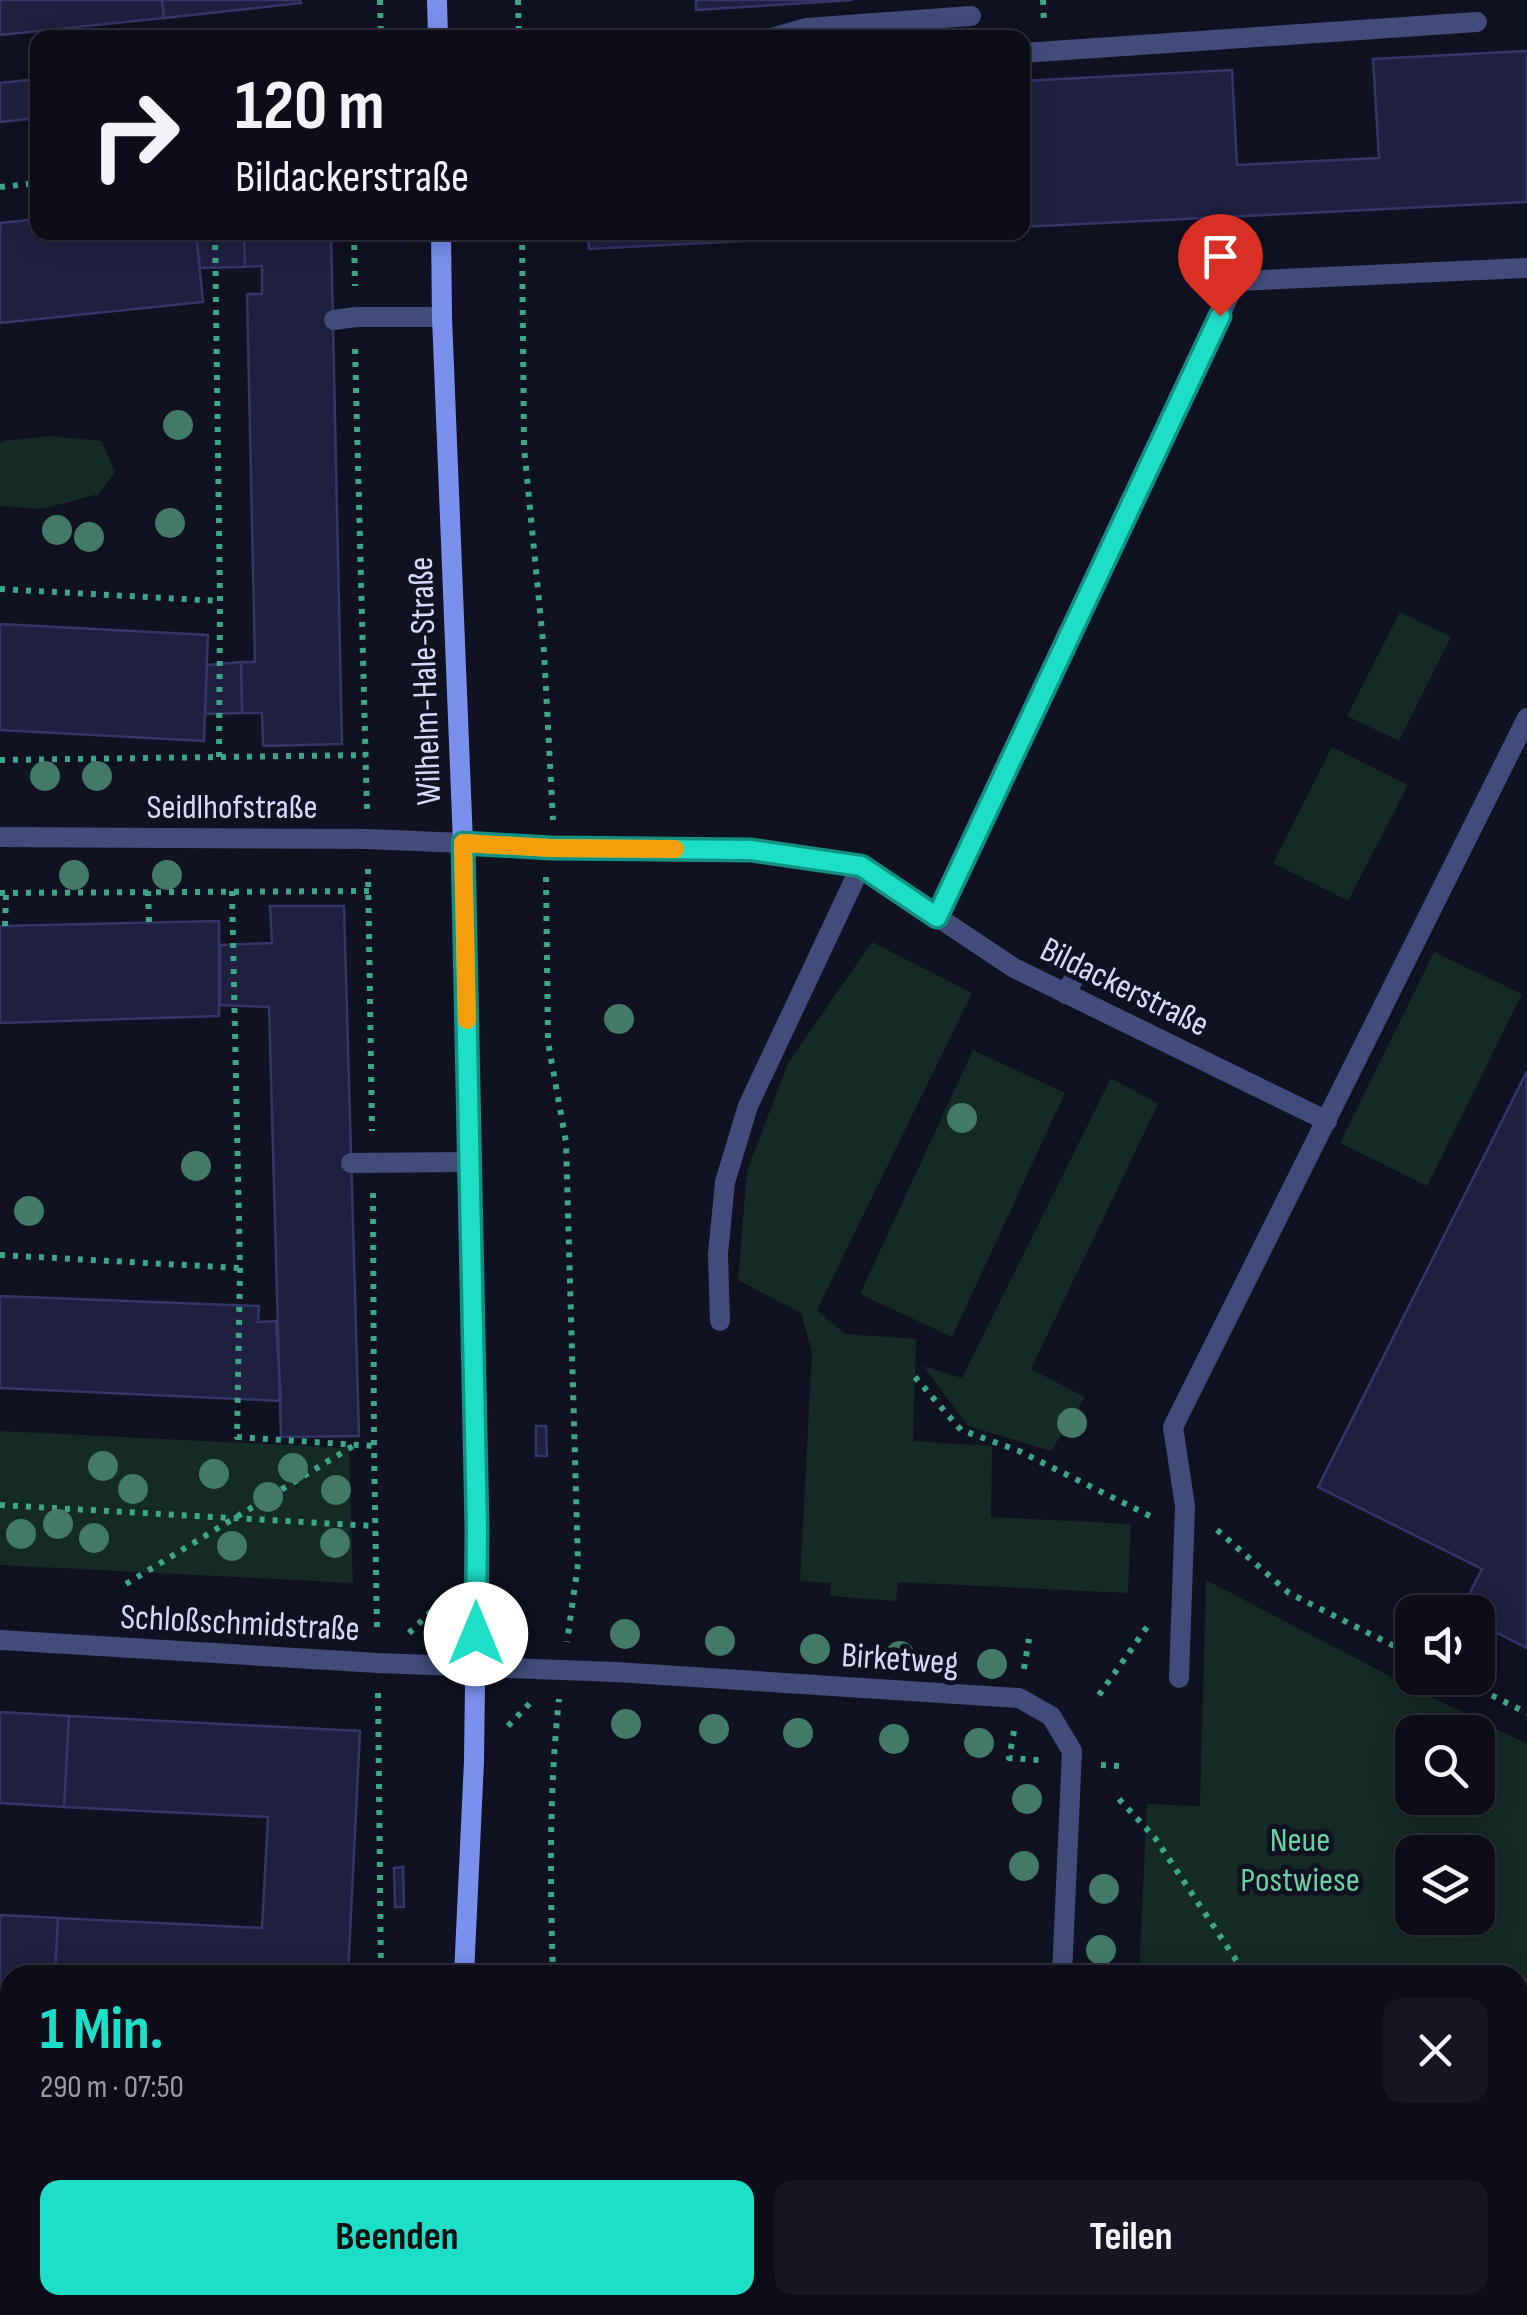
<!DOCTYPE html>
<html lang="de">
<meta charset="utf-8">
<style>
body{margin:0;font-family:"Sofia Sans Condensed",sans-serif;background:#151622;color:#f1f3f6;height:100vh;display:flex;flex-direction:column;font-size:38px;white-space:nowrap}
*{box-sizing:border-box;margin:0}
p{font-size:32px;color:#9a9ca2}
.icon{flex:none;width:55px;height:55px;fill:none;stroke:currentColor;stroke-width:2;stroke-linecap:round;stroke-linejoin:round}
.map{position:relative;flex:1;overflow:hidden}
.details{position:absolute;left:0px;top:1965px;width:1528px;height:350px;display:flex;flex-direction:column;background:#0c0d19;border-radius:30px 30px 0 0;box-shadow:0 5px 25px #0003,0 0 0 2px #2c2d38}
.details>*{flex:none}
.banner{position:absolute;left:30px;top:30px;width:1000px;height:210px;border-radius:20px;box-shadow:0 5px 25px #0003,0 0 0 2px #2c2d38;background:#0c0d19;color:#f1f3f6;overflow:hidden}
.controls{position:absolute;left:1395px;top:1595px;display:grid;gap:20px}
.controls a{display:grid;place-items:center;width:100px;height:100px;border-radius:20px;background:#0c0d19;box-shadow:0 5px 25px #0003,0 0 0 2px #2c2d38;font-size:50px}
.pin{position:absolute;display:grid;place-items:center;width:85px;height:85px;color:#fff;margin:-102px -42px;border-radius:50% 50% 50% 0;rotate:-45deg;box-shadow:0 0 10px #0007}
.pin .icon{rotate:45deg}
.me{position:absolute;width:110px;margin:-55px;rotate:0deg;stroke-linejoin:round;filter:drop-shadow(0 0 8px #0008)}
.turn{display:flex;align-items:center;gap:35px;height:210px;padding:0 40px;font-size:45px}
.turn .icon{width:130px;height:130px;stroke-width:2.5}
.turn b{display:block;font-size:70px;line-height:85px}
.round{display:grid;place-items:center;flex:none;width:105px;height:105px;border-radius:20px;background:#151622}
.head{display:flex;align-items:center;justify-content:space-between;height:170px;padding:0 40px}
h1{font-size:60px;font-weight:700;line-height:75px;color:#1ddec7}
.button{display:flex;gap:20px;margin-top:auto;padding:20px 40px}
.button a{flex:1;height:115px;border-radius:20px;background:#1ddec7;color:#111;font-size:40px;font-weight:700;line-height:115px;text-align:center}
.button a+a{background:#151622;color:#f1f3f6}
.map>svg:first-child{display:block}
.green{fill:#142a25;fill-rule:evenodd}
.building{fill:#1f2040;stroke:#343569;stroke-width:2.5}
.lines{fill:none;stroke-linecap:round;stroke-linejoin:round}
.path{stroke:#3ea688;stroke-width:6;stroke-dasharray:5 8;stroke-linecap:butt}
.service{stroke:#414c7a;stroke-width:20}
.minor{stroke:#414c7a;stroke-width:20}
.secondary{stroke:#7990ed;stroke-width:20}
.tree{fill:#427a67}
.route-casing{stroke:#139081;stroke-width:25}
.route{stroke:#1ddec7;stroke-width:18}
.slow{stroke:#f59e0b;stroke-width:18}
.labels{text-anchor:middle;stroke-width:10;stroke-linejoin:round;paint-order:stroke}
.street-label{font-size:35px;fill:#d6dafa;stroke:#101121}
.park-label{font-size:35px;fill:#6bd0a1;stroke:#101121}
</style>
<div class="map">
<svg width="1527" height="2315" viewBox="0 0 1527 2315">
<rect width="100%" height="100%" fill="#101121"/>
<path class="green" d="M50,436L101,441L115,472L99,494L42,509L0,506V444L3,441Z
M1400,612L1451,637L1399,741L1347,716Z
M1332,747L1408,785L1348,901L1273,863Z
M872,942L972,993L817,1310L845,1334L916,1339L913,1441L992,1446L991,1517L1131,1524L1128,1593L898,1582L896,1601L830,1596L831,1583L800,1581L812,1352L801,1313L738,1280L747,1171L788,1063Z
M1434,952L1522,994L1427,1186L1340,1143Z
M973,1050L1065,1093L952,1337L860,1294Z
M1111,1078L1158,1104L1031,1369L1085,1397L1051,1451L968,1426L923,1366L962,1378Z
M0,1431L349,1448L353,1583L0,1565Z
M1206,1580L1409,1686L1527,1744V2186L1518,2181V1975H1139L1147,1804L1200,1806ZM1412,1732H1478V1798H1412ZM1412,1852H1478V1918H1412Z
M1125,2305H1493L1527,2309V2315H1125Z"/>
<path class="building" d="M0,0H162L164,18L0,35Z
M162,0H300L301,3L164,18Z
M696,0H853L696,10Z
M1527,51V202L1022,227V81L1232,70L1237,165L1379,158L1373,59Z
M38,79V118L0,122V83Z
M38,219V232H196L203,302L0,323V223Z
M331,232L342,744L263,746L262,713H242L241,662H255L247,294H262V266L245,267L244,234Z
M588,232H918L589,249Z
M196,234H244L245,267L200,268Z
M0,624L208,635L204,741L0,730Z
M241,662L242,713L205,714L207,665Z
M270,906H344L359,1436L281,1437L269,1007L220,1005V945L272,943Z
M219,921V1016L0,1023V926Z
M1527,1071V1648L1478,1623V1612H1460L1482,1569L1318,1487Z
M0,1296L259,1306L258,1322L276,1321L281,1401L0,1388Z
M536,1426H546L547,1456H536Z
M0,1712L69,1716L64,1807L0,1803Z
M69,1716L360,1731L348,1975H55L58,1918L262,1928L268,1817L64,1807Z
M403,1867L404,1907H395L394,1868Z
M0,1915L58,1918L55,1975H10V2005L0,2004Z
M0,2145L10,2146V2305H41V2315H0Z
M179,2305H272V2315H178Z"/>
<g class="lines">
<path class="path" d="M380,0L381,38
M518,0L519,38
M1043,0L1044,24
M0,187L38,183
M215,232L220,601L219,757
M354,232L355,286
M522,232L524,447L544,652L553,820
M355,349L367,811
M0,589L220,601
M0,760L366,755
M368,869L372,1131
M546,877L548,1042L566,1142L578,1564L567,1642
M148,891L149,922
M232,891L240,1268L237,1437L374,1446
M0,893L369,891
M5,926L6,893
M373,1193L374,1446L377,1631
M0,1255L240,1268
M915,1377L961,1430L1019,1451L1150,1516
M0,1505L375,1526
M1217,1530L1289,1593L1412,1655
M126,1584L353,1446
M409,1633L443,1600
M1024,1669L1029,1639
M1457,1678L1527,1713
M378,1693L381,1975
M1099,1695L1147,1627
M508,1726L534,1699
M1014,1731L1009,1758L1039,1760
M1101,1765L1120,1766
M1119,1799L1155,1838L1246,1975
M553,1975C550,1882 549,1791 559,1699
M1518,2098L1527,2097
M279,2315L280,2305
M304,2315L305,2305
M363,2315L364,2305
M524,2315L525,2305"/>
<path class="service" d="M771,38L806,28L971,16
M1022,53L1477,22
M334,320L355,317H442
M463,843L551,848L751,850L861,866L1014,968L1327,1121
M937,917L1236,281L1527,268
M1066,994L1077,972
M351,1163L470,1162
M720,1321L718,1254L725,1182L748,1106L861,866
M1179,1678L1185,1506L1173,1427L1527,718"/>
<path class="minor" d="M0,837L367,839L463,843
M0,1640L378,1663L616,1672L1019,1698L1051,1716L1072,1751L1062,1975
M1047,2315V2305"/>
<path class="secondary" d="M437,0L438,38
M441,232L442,317L463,843L477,1529L474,1761L464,1975
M443,2315V2305"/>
</g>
<g class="tree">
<circle cx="178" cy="425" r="15"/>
<circle cx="170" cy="523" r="15"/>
<circle cx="57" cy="530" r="15"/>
<circle cx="89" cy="537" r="15"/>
<circle cx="45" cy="776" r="15"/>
<circle cx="97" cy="776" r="15"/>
<circle cx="74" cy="875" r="15"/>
<circle cx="167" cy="875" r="15"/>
<circle cx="619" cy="1019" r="15"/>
<circle cx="962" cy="1118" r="15"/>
<circle cx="196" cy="1166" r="15"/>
<circle cx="29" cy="1211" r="15"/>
<circle cx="1072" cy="1423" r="15"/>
<circle cx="103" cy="1466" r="15"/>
<circle cx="293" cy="1468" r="15"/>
<circle cx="214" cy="1474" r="15"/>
<circle cx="133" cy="1489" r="15"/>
<circle cx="336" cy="1490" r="15"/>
<circle cx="268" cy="1497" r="15"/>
<circle cx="58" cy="1524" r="15"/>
<circle cx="21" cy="1534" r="15"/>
<circle cx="94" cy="1538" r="15"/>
<circle cx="335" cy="1543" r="15"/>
<circle cx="232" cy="1546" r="15"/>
<circle cx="625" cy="1634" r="15"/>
<circle cx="720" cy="1641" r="15"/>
<circle cx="815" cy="1649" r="15"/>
<circle cx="900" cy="1656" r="15"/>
<circle cx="992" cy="1664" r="15"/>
<circle cx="626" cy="1724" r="15"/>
<circle cx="714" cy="1729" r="15"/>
<circle cx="798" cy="1733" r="15"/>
<circle cx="894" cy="1739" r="15"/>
<circle cx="979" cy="1743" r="15"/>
<circle cx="1027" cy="1799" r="15"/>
<circle cx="1024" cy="1866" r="15"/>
<circle cx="1104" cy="1889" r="15"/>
<circle cx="1101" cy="1950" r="15"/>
</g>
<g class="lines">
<defs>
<path id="route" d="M476,1634L477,1529L463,843L551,848L751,850L861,866L937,917L1220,316"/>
</defs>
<use href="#route" class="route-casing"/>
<use href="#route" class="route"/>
<path class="slow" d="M467,1020L463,843L551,848L675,849"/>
</g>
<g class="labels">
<g class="street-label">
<text transform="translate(424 681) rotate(-92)" y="12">Wilhelm-Hale-Straße</text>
<text x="232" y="818">Seidlhofstraße</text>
<text transform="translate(1125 986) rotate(26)" y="12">Bildackerstraße</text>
<text transform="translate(240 1622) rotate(3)" y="12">Schloßschmidstraße</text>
<text transform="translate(900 1658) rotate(4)" y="12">Birketweg</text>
</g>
<g class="park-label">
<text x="1300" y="1851">Neue<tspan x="1300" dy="40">Postwiese</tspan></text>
</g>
</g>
</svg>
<div class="controls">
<a><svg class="icon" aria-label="sound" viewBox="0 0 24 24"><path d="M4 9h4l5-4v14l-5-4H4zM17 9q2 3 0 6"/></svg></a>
<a><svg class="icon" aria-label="search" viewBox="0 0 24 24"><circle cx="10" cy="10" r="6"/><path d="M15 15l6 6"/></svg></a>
<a><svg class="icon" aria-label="layers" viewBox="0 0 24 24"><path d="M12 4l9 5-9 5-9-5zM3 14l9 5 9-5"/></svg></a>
</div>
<div class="pin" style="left:1220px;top:316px;background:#d93025"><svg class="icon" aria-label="arrive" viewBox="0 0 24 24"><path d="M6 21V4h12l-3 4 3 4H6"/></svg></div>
<svg class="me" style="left:476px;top:1634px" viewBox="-20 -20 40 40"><circle r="19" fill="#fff"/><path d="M0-13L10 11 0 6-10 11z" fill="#1ddec7"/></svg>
<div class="banner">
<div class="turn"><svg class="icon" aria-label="right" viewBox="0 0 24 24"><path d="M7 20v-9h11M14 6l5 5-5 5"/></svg><div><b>120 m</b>Bildackerstraße</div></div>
</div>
<section class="details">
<div class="head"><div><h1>1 Min.</h1><p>290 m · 07:50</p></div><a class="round"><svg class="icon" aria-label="close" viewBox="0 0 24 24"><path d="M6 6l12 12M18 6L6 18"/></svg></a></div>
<div class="button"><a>Beenden</a><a>Teilen</a></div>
</section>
</div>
